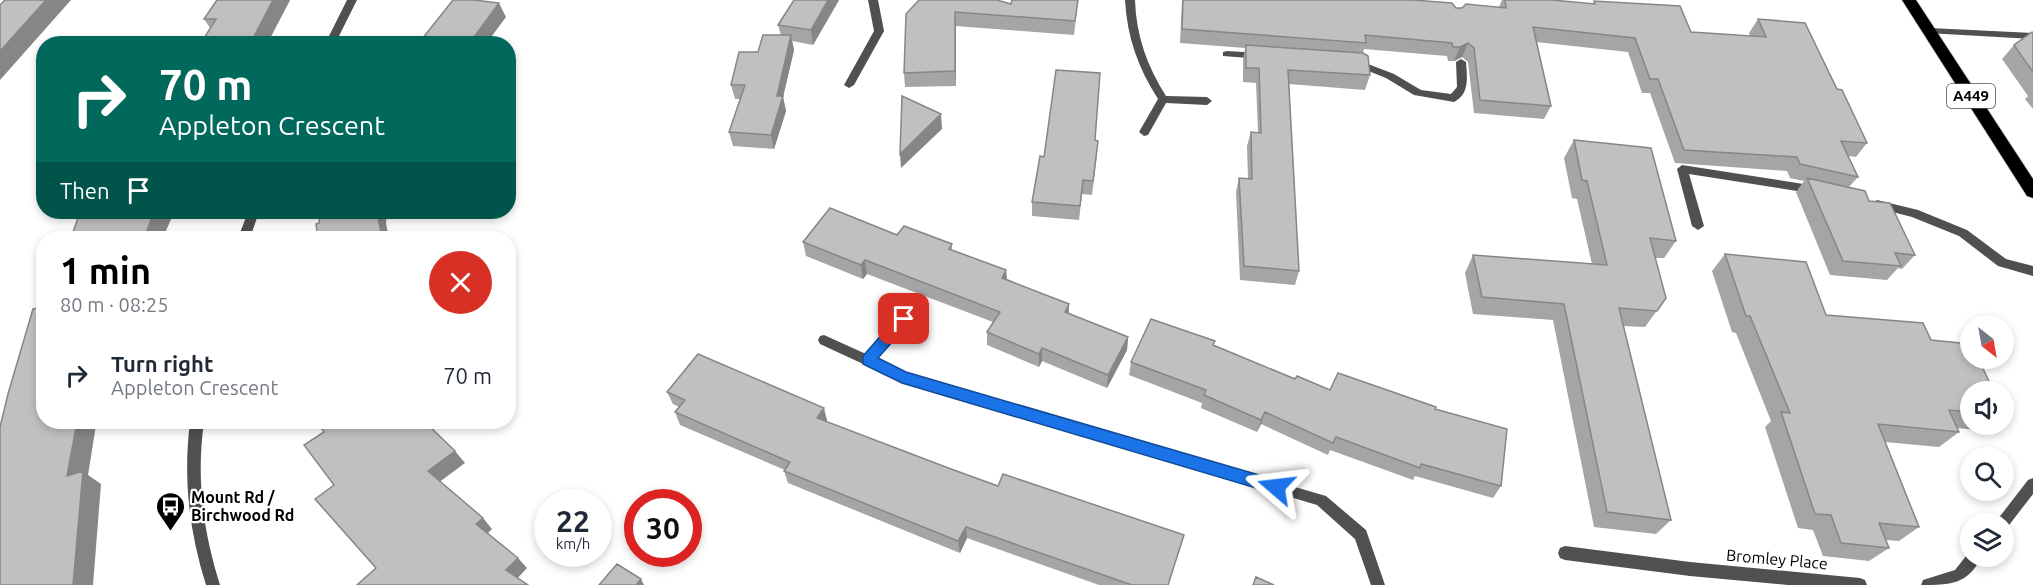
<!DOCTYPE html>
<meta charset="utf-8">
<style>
body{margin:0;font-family:Ubuntu,sans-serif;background:#f2f2f3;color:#1f2937;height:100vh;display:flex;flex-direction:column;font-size:22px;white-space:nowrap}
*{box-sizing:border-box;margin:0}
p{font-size:20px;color:#747a83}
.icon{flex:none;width:33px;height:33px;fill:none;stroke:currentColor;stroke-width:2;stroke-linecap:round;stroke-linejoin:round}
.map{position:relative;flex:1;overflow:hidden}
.sheet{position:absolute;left:36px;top:231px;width:480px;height:198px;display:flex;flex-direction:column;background:#fff;border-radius:24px;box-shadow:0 3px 9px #0003}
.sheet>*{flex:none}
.guide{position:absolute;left:36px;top:36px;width:480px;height:183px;border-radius:24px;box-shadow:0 3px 9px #0003;background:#00695c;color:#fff;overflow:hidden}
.needle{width:39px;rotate:149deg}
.controls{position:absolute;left:1960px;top:315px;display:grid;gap:12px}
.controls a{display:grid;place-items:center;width:54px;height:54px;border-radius:50%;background:#fff;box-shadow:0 3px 9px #0003;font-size:30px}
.speed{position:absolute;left:534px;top:489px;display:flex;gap:12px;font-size:30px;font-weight:700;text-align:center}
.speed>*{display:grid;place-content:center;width:78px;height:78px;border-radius:50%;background:#fff;box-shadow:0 3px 9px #0003;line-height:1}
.speed small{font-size:15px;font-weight:400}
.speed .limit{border:9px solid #d22;background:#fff;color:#111}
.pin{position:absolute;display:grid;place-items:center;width:51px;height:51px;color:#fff;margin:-26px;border-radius:12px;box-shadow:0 3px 9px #0006}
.me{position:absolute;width:66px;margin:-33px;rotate:287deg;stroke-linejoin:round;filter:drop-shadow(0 0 4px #0008)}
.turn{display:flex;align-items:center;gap:21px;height:126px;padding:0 24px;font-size:27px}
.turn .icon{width:78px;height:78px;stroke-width:2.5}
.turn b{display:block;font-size:42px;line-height:51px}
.then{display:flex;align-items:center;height:57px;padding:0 24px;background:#0003;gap:12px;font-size:22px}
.round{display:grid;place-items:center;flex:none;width:63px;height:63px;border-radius:32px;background:#f2f2f3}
.summary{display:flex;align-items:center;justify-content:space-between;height:102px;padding:0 24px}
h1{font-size:36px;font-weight:700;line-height:45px;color:#000}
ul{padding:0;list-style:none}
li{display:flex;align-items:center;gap:18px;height:84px;padding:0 24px}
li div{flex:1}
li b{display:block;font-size:22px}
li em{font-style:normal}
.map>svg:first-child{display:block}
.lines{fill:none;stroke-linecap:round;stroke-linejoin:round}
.highway-casing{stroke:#dbdbdb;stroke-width:2}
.lane{fill:#505050;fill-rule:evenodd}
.street{fill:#505050;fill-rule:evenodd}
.highway{fill:#000;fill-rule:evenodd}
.wall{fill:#a5a5a5}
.shaded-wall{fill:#868686}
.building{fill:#c0c0c0;stroke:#868686;stroke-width:1.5}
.route{fill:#1a73e8;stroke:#114b97;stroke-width:1.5}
.labels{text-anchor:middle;stroke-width:4.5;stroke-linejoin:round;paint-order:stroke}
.shield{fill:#fff;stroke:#4c4c4c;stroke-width:1.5}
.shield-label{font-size:15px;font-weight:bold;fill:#000}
.poi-label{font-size:16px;font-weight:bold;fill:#000;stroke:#fff;text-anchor:start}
.street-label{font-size:16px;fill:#000;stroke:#fff}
</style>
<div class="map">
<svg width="2033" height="585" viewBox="0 0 2033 585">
<rect width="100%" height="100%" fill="#fff"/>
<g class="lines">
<defs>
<path id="highway" d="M1902,0H1916L2033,179V198L2027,196Z"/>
</defs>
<use href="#highway" class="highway-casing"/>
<path class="lane" d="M1227,51L1260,53L1265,56L1260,59L1223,56V52Z
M1355,59L1394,74L1421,90L1451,94L1457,87L1456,62L1461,59L1466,62C1467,77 1470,94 1454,102L1414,95L1386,78L1351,64L1350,62Z
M1565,546L1690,562L1695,564L1697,569L1695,574L1690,576L1565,560L1560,558L1558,553L1560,548Z"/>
<path class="street" d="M347,0H357L335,44H325Z
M868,0H878L884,31L854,85L849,88L844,85L874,31Z
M1125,0H1135C1136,35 1147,66 1166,96L1207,97L1212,101L1207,105L1166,103L1148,135L1144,136L1139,132L1158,99C1138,68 1127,37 1125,0Z
M1930,28L2033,33V39L1927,33V29Z
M1682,165L1816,186L1822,190L1816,194L1689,174L1704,226L1698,230L1692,226L1677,169Z
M1877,200L1918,210L1967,230L2006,259L2033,266V276L1998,266L1959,236L1912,217L1873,207L1871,204Z
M248,212H259L250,238H238Z
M904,314L908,316L910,319L908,322L876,359L905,373L1326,496L1366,530L1385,585H1371L1355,539L1317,505L902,382L820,344L818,340L820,336L824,335L866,354L900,316Z
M190,422H204C196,478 203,531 220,585H206C189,531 183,478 190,422Z
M2033,478V494L2006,529H2004V524H1994L2028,480Z
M1970,551L1971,556H1982C1968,585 1950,585 1921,585L1923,580L1955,570Z
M1690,562L1860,578L1865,580L1867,585H1788L1690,576L1685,574L1683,569L1685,564Z"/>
<use href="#highway" class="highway"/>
</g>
<path class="wall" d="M217,0H290L267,44H205L203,40L210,28L204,19Z
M794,0H839L813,45L792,41L794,50L783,97L786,111L774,149L733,146L729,132L740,99H735L731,85L758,52L781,35L778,25Z
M1078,0L1074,35L956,26V86L905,87L904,73L906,14L1011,4Z
M1182,0H1413L1456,8L1499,7L1502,0H1552L1593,4L1594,1L1691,32L1750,36L1749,33L1758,19L1837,89L1867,143L1856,157L1848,156L1858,177L1849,187L1869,201L1915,255L1902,269L1898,268L1887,280L1830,275L1796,192L1804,181L1790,178L1787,171L1675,163L1650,93H1642L1628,52L1536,42L1551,106L1544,119L1474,113L1468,62L1462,57L1454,61H1448L1447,56L1364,49L1363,53L1370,75L1365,90L1289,84L1299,271L1295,285L1240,280L1236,192L1239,178L1248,179L1247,146L1251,132H1258L1256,83L1243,82V60L1245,48L1180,43Z
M2033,34V109L2025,99L2028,96L2002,59L2014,45Z
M1095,140L1097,155L1092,195L1082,194L1079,220L1032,216V202L1044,157Z
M1574,140L1676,241L1664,258H1655L1666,298L1645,327L1623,326L1671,520L1656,534L1594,527L1553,320L1473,314L1465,273L1473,255L1592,264L1577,199L1572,198L1564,158Z
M897,235L952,244V251L1006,270L1007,279L1069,304V314L1128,337L1127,350L1107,388L1042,361L1039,367L987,345V332L993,322L867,274L863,279L806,256L803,242Z
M1725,254L1826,315L1931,340L1971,392V424H1995L1986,431L1957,428L1959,432L1939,447L1885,442L1919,527L1899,541L1886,540L1889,548L1869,561L1823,556L1813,530L1798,528L1765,427L1771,421L1736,333L1732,332L1712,271Z
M1214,345L1295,379L1330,390L1435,409L1501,486L1493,498L1415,476L1413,480L1330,450L1328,455L1261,424L1257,432L1201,408L1202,403L1129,375L1131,362Z
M667,392L827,420L826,422L951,469L998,486L1184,535L1168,585H1099L967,538L960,553L788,483L784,471L785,470L680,425L675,412L679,407L673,404Z"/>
<path class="shaded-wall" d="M46,0H71L0,80V51Z
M273,0H290L267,44H250Z
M828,0H839L813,45L811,30Z
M499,3L506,17L486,44H469Z
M955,12L956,26V86L955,71Z
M791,35L794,50L783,97L786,111L774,149L771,135L777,96Z
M1468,43L1462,57L1454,61L1460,47Z
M941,114L942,129L901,168L900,154Z
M154,212H174L163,238H144Z
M377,212H387L386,223L389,238H382Z
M865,260L867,274L863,279L861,265Z
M1006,270L1007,284L1002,278Z
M1069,304L1068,318L1065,312Z
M1128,337L1127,350L1107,388L1108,375Z
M1042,348V361L1039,367V354Z
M824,408L827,420L820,431L817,418Z
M1265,412L1261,424L1257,432L1261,420Z
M77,422H92L96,425L88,475L101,484L93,585H73L67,476Z
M424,422H443L431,430Z
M455,451L465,463L438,483L428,471Z
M483,518L492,529L485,536L476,524Z
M966,527L967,538L960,553L958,541Z
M518,558L527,568L515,581L506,570Z
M641,579L644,585H636Z"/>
<path class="building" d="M5,0H46L0,51V5Z
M217,0H273L250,44H207L209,40H203L216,19H204Z
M453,0H474L499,3L469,44H418Z
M794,0H828L811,30L778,25Z
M919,0H997L1011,4L1012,0H1078L1075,21L955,12V71L904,73L906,14Z
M1183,0H1413L1452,3L1456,8H1462L1466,4L1506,8L1505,0H1552L1595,4L1594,1L1680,6L1691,32L1766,37L1758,19L1805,23L1837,89L1842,90L1867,143L1841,141L1858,177L1800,164L1797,157L1684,150L1658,79H1650L1635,38L1533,27L1551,106L1480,100L1474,48L1468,43L1460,47H1453L1452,43L1365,35L1366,43L1182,29Z
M2032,32L2033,34V72L2014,45Z
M763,35H791L777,96H783L771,135L729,132L745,85H731L739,52H758Z
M1246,45L1363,53L1368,56L1370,75L1288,70L1299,271L1244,266L1239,178L1252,179L1251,132L1261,133L1259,68H1246Z
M1056,70L1100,73L1095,140L1098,141L1093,181L1083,180L1080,206L1032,202L1040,156L1044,157Z
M902,96L941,114L900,154Z
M1574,140L1651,148L1676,241L1650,238L1666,298L1657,311L1619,308L1671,520L1607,512L1564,304L1482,297L1473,255L1607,265L1587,181L1582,180Z
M1807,178L1865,191L1869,201L1890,203L1915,255L1895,253L1901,266L1843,261Z
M830,208L897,235L904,226L952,244L949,249L1006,270L1002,278L1069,304L1065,312L1128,337L1108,375L1042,348L1039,354L987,332L1000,312L865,260L861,265L803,242Z
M92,212H154L144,238H71L79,215L91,213Z
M320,212H377L382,238H318L316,224L319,223Z
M1725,254L1806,262L1826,315L1923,323L1931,340L1970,344L1971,358H1978L1994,392H1971V412L1949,410L1959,432L1878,424L1919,527L1879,523L1889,548L1841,543L1831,515L1815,514L1781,412L1790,413L1750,316H1746Z
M44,307V422H77L67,476L83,471L73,585H0V427L8,394L33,309Z
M1151,319L1215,341L1213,345L1295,379L1297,376L1330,390L1338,373L1436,407L1435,409L1507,429L1501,486L1421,464L1420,468L1336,437L1333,443L1265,412L1261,420L1204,395L1206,390L1131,362Z
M698,354L824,408L817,418L951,469L998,486L1003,474L1184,535L1168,585H1132L966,527L958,541L784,471L790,462L675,412L685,400L667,392Z
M318,422H425L455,451L428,471L483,518L476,524L518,558L506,570L528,585H357L376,568L315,499L334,485L304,445L324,432Z
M617,564L641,579L636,585H599Z
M1256,577L1274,585H1253Z"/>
<path class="route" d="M904,313L909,315V323L878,358L906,372L1276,480L1282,482L1284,487L1282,492L1276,494L902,383L863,364V356L899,315Z"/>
<defs>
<symbol id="bus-pin" viewBox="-11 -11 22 30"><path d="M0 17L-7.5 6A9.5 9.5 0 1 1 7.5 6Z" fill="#000" stroke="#fff"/><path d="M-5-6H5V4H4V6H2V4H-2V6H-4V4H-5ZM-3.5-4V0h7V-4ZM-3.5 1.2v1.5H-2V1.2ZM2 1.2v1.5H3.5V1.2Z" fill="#fff"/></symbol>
</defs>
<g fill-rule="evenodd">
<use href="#bus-pin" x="154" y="490" width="33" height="45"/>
</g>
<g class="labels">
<rect class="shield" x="1947" y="84" width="48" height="24" rx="4.5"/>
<g class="shield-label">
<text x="1971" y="101">A449</text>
</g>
<g class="poi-label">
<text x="191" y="503">Mount Rd /<tspan x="191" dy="18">Birchwood Rd</tspan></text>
</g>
<g class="street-label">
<text transform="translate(1777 559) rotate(5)" y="6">Bromley Place</text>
</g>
</g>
</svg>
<div class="controls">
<a><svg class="needle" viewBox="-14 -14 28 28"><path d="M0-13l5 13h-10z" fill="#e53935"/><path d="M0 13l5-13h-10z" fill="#747a83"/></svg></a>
<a><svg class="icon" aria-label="sound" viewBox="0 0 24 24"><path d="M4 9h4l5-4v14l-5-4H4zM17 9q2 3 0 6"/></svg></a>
<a><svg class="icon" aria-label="search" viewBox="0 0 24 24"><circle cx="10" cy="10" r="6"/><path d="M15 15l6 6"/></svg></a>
<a><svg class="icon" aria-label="layers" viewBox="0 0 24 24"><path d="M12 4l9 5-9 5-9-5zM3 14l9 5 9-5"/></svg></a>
</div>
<div class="speed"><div>22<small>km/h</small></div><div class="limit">30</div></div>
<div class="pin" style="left:904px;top:319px;background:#d93025"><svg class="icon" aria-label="arrive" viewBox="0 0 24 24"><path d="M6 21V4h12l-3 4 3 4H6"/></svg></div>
<svg class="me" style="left:1276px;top:487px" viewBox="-20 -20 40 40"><path d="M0-17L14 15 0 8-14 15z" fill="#1a73e8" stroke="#fff" stroke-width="4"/></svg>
<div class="guide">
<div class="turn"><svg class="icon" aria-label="right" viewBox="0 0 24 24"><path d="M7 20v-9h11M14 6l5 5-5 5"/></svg><div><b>70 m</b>Appleton Crescent</div></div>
<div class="then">Then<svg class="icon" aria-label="arrive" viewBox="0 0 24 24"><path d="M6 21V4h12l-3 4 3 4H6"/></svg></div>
</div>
<section class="sheet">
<div class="summary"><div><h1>1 min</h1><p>80 m · 08:25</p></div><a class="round" style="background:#d93025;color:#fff"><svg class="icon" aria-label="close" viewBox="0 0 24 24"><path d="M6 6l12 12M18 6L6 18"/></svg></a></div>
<ul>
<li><svg class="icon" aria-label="right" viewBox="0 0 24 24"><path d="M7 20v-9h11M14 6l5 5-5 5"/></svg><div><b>Turn right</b><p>Appleton Crescent</p></div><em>70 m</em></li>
</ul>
</section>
</div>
